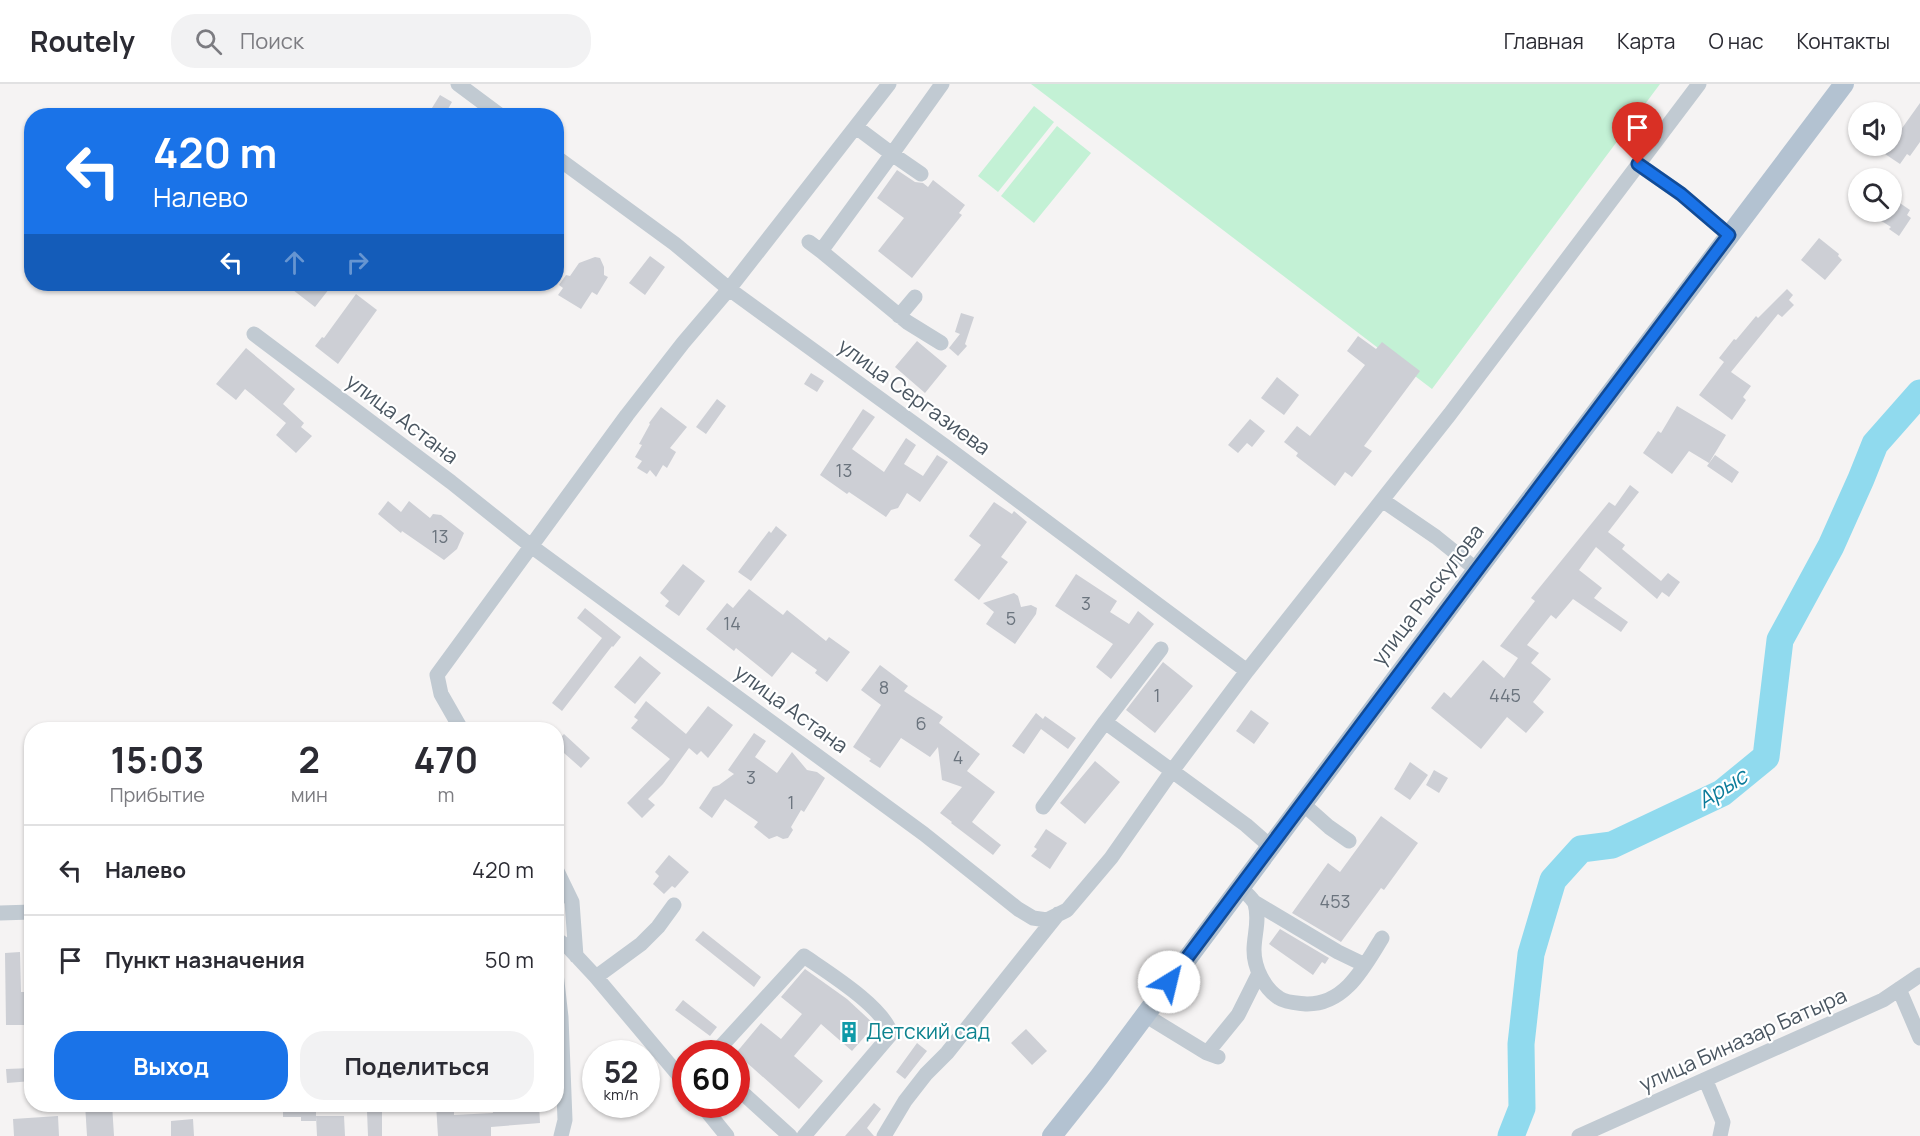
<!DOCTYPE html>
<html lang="ru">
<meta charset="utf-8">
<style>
body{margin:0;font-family:Manrope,sans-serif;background:#f2f2f3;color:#2b2b33;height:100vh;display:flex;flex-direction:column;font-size:22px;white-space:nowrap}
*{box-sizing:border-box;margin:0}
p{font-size:20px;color:#7c7c81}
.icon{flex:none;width:33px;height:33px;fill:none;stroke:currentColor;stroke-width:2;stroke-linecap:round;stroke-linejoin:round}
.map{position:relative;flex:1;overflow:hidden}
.details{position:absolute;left:24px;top:638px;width:540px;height:390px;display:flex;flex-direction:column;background:#fff;border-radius:24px;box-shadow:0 2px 4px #0004}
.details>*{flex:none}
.top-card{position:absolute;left:24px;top:24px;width:540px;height:183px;border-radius:24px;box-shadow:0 2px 4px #0004;background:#1a73e8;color:#fff;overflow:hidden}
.tools{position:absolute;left:1848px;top:18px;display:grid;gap:12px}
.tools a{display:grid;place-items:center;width:54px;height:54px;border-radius:50%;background:#fff;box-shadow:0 2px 4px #0004;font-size:30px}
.speed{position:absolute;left:582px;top:956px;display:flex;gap:12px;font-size:30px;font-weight:700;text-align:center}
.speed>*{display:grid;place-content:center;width:78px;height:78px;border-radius:50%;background:#fff;box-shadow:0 2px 4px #0004;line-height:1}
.speed small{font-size:15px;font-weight:400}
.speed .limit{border:9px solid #d22;background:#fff;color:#111}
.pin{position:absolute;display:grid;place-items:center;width:51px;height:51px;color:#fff;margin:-62px -26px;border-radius:50% 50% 50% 0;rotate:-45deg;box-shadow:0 0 6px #0007}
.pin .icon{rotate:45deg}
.me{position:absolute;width:66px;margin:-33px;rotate:36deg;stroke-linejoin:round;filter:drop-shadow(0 0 4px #0008)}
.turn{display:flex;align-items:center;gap:21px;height:126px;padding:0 30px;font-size:27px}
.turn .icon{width:78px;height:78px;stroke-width:2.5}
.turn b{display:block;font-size:42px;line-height:51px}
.lanes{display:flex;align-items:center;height:57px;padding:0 30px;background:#0003;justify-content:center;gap:30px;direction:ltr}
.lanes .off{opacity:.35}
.eta{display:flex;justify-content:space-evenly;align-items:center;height:102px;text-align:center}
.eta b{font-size:36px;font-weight:700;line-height:42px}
.button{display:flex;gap:12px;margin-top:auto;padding:12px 30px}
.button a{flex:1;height:69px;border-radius:24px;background:#1a73e8;color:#fff;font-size:24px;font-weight:700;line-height:69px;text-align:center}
.button a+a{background:#f2f2f3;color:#2b2b33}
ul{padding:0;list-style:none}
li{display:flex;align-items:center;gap:18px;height:90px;padding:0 30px;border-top:2px solid #e1e1e2}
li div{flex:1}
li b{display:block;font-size:22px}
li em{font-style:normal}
header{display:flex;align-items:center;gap:36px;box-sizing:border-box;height:84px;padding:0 30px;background:#fff;border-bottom:2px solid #e1e1e2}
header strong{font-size:28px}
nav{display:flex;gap:33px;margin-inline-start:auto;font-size:21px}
.search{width:420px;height:54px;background:#f2f2f3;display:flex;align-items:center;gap:15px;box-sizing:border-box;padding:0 21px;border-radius:24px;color:#7c7c81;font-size:22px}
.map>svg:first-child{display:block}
.green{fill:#c3f1d5}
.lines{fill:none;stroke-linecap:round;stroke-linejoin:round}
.river{stroke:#90daee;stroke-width:27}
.building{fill:#cdcfd5}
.minor{stroke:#c1cad2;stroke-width:15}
.major{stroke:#b3c2d1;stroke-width:20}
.route-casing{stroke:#114b97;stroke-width:15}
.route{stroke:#1a73e8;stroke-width:10}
.labels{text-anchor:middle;stroke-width:4.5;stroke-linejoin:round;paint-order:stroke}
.number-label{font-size:18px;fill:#6b747e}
.street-label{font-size:21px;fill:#4a5661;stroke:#fff}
.culture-label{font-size:21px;fill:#0d838f;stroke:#fff;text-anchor:start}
.water-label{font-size:22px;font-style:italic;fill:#0c7c9b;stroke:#fff}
</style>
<header>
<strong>Routely</strong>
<div class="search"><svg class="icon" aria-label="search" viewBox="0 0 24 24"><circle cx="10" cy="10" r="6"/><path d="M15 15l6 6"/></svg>Поиск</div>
<nav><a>Главная</a><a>Карта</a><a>О нас</a><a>Контакты</a></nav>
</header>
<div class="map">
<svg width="1920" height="1052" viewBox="0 0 1920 1052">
<rect width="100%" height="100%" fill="#f5f3f3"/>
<path class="green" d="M1031,0H1660L1432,305Z
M1034,22L1054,38L998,108L978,92Z
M1057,42L1091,69L1034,139L1001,112Z"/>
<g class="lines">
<path class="river" d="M1511,1052L1522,1024L1521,960L1531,870L1553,796L1581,765L1612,761L1722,709L1766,673L1780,556L1831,462L1861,395L1875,360L1920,309"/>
</g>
<path class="building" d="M440,11L452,18L444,32H427Z
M1920,19V58L1910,72L1907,70L1900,80L1873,62H1892V42L1900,47Z
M897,86L915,98L923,99L928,103L933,96L965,121L959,129L962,131L912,194L878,167L904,134L877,114Z
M1894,115L1910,126L1907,131L1911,134L1899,152L1889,145L1891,143L1867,128H1892V120Z
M1819,154L1839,170L1838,172L1842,176L1825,196L1801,176Z
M650,172L665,183L645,211L629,199Z
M595,173L600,174L604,183V191L608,193L597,211L592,208L581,225L558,211L563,204L559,201L566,191L570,192L579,179Z
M298,200H333L315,223L293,206Z
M1787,205L1793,211L1789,216L1794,221L1782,233L1778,230L1731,288L1751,302L1743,313L1746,316L1732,336L1699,311L1724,278L1719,274L1734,255L1736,256L1756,232L1758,234Z
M356,210L377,226L338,280L315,262L322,253L324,254Z
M961,229L974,233L965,260L967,262L958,272L949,264L960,250L955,248Z
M1358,252L1376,265L1382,258L1420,287L1364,362L1372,367L1352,393L1345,388L1335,402L1296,372L1298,369L1284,358L1297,342L1310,352L1365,281L1347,267Z
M917,257L947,282L925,309L895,283Z
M246,264L295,305L283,320L304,339L301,343L312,352L296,369L276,351L286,339L245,305L236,316L216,300Z
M811,289L824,297L817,308L804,300Z
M1277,293L1299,311L1284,331L1261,314Z
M717,315L726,322L706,350L696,343Z
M1677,322L1726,351L1709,379L1689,367L1672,390L1643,369L1658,347L1661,349Z
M661,323L687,343L670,364L676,368L667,384L663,381L656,393L650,386L647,390L637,384L642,377L635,373L642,361L639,360L650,340L649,339Z
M863,325L875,333L852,365L884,388L906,354L916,361L904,380L923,392L937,371L948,378L920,418L907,409L898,424L891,426L886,433L849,408L847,410L820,391Z
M1250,335L1265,347L1252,363L1247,359L1238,369L1228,361Z
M1715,371L1739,388L1732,399L1707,382Z
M1630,401L1639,408L1608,448L1625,461L1622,465L1661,497L1668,489L1680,498L1669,513L1662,508L1657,515L1596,463L1579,486L1602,504L1594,514L1628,538L1621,548L1573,515L1556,535L1551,531L1527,561L1539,569L1531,579L1551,595L1533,618L1544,628L1526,649L1507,633L1481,665L1431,624L1444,608L1451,614L1483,576L1504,594L1518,574L1500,562L1535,517L1531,514L1609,418L1615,422Z
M388,417L401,428L409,417L430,434L433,430L441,431L464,449L457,465L444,476L402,447L401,449L378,430Z
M994,418L1012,430L1014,427L1027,438L1001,473L1008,478L979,516L954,496L981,461L969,452Z
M776,442L787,451L751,497L738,488L769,447L771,449Z
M683,480L705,497L679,532L665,522L669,517L660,509Z
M1076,490L1117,517L1110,528L1129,540L1138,527L1154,540L1111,595L1096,583L1113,560L1055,522Z
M749,505L783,531L787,526L826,557L829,553L850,568L827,598L815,589L817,586L792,568L772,593L736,564L734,567L706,545L727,519L733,524Z
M1014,509L1018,512L1021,523L1031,521L1037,524L1036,530L1015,560L986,540L994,528L983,519Z
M585,524L621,553L613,563L612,562L562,627L552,619L602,554L577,534Z
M640,572L661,589L635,620L614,603Z
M1163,578L1193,602L1155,649L1126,626Z
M880,581L908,602L904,607L943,633L939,639L980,670L967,687L995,708L972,738L1001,761L993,771L951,739L952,738L940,729L962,703L942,696L938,663L930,673L901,654L880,684L869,677L871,675L853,663L881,621L861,606Z
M646,617L686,650L708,622L733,641L708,674L701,667L697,671L689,664L663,700L648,715L655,721L642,734L627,719L670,675L631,644L638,636L634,633Z
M1251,626L1269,639L1254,660L1236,647Z
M1036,629L1043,635L1045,632L1076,654L1068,665L1041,645L1024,670L1012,662Z
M754,649L766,657L755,673L777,689L792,668L807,686L817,688L825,694L804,728L801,726L791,743L793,746L788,754L783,755L777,752L769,755L754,743L758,738L725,715L712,734L699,724L713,703L719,701L734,690L728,686Z
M564,650L590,674L581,684L556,662V658Z
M1095,677L1120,698L1085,740L1060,719Z
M1410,678L1428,691L1410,716L1394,705Z
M1434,686L1448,694L1439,709L1426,701Z
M1381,732L1418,759L1384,806L1381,804L1341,858L1292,829L1328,779L1340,788Z
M1046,745L1067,759L1050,785L1031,772L1037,765L1034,763Z
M669,771L689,788L675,804L672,802L664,810L653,800L659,792L655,788Z
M1280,845L1329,874L1325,880L1322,878L1313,891L1269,860Z
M703,847L761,893L754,903L695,856Z
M20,868L21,908H32V941H6L5,869Z
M805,885L847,915L875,941L852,967L821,940L794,972L823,997L799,1025L736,969L761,939L781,955L802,930L781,913Z
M683,916L717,943L710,952L675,926Z
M1026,945L1047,967L1032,981L1011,959Z
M917,959L927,967L905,995L896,988Z
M32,984V997L7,999L6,985Z
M874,1019L881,1025L867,1044L874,1052H845Z
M85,1020H112L114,1052H87Z
M283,1020H316V1037H301V1033H283Z
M436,1020H454V1031L493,1029L492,1020H539L540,1039L491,1043V1052H438Z
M382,1026V1052H368L367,1027Z
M58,1032L59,1052H14L13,1035Z
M316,1032H344L345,1052H317Z
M193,1035L194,1052H171V1037Z"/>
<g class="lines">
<path class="minor" d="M458,0L501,32
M856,43L892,70L942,0
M556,73L675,160L729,205L945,362L1247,587
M1638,80L1681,110L1729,151
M809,158L821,167L892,70L921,90
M821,167L907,238L941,259
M899,232L915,213
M254,250L451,398L531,462L924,750L1018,825L1033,834L1047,836L1067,826L1111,774L1172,687L1247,587L1450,330L1699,0
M1382,416L1436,453L1477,486
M1105,638L1161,565
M461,645L441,610L437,591L627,331L683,259L729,205L889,0
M1302,719L1329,743L1349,757
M1043,723L1105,638L1246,741L1270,762
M556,785L572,818L576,872
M1240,803C1244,808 1253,814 1255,820C1260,836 1254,851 1254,866C1254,884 1264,904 1279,914C1286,919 1298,919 1306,920C1345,921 1364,883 1382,854
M1254,818L1338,868L1365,881
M0,829L32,828
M556,855L568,863L596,893L686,1000
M556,889L561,933L565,1036L561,1052
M596,893L641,860L658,843L674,821
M1899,905L1920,954
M1145,931L1207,969L1218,973
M715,969L804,872C827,888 884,923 891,950L804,1052
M1207,969L1238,931L1259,889
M1706,997L1723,1038L1720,1052
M736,1003L790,1052
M701,1020L727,1052
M884,1052L905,1017L926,990L947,969L1058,830
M1579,1052L1883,916L1920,891"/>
<path class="major" d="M1052,1052L1099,993L1477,486L1844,0"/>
</g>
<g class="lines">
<defs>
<path id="route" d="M1169,898L1477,486L1729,151L1681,110L1638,80"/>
</defs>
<use href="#route" class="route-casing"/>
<use href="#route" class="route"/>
</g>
<defs>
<symbol id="building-bare" viewBox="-9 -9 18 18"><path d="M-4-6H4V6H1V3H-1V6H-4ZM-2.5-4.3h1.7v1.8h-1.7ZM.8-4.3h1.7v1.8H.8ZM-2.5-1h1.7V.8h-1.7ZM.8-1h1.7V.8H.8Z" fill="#0f9aa8" stroke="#fff" stroke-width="2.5" paint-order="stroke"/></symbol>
</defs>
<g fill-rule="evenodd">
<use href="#building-bare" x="834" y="933" width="30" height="30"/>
</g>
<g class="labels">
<g class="number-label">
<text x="844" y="393">13</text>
<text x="440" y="459">13</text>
<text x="1086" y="526">3</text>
<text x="1011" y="541">5</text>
<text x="732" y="546">14</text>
<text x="884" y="610">8</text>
<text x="1157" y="618">1</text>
<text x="1505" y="618">445</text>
<text x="921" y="646">6</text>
<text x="958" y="680">4</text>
<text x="751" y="700">3</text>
<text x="791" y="725">1</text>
<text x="1335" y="824">453</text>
</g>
<g class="street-label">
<text transform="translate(914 313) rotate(36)" y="7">улица Сергазиева</text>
<text transform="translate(402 335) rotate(37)" y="7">улица Астана</text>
<text transform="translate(1428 511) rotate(-53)" y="7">улица Рыскулова</text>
<text transform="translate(791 625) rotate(36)" y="7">улица Астана</text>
<text transform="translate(1743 956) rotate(-24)" y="7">улица Биназар Батыра</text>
</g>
<g class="culture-label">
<text x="866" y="955">Детский сад</text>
</g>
<g class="water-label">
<text transform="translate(1722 704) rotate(-32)" y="8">Арыс</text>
</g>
</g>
</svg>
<div class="tools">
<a><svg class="icon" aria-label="sound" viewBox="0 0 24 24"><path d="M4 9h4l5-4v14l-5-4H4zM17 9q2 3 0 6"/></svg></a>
<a><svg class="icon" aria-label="search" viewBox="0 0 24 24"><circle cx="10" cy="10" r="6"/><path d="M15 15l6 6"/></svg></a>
</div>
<div class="speed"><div>52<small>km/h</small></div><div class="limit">60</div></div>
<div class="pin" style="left:1638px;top:80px;background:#d93025"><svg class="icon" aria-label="arrive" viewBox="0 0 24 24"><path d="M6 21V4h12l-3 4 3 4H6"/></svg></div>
<svg class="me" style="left:1169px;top:898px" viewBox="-20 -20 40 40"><circle r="19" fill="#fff"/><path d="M0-13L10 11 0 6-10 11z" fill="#1a73e8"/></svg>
<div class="top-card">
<div class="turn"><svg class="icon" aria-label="left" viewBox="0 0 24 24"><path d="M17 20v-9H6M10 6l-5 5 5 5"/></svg><div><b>420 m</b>Налево</div></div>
<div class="lanes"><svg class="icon" aria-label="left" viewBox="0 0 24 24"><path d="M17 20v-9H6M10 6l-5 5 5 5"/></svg><svg class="icon off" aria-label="ahead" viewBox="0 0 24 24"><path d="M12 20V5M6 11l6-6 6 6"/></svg><svg class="icon off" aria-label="right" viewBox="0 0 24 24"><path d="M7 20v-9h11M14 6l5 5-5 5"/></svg></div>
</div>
<section class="details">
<div class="eta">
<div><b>15:03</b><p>Прибытие</p></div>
<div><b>2</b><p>мин</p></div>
<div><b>470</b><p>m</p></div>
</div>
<ul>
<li><svg class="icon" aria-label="left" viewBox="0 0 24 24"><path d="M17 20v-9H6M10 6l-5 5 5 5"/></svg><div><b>Налево</b></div><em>420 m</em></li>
<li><svg class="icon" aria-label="arrive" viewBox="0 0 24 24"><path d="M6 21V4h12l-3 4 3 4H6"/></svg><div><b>Пункт назначения</b></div><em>50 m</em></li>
</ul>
<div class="button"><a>Выход</a><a>Поделиться</a></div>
</section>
</div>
